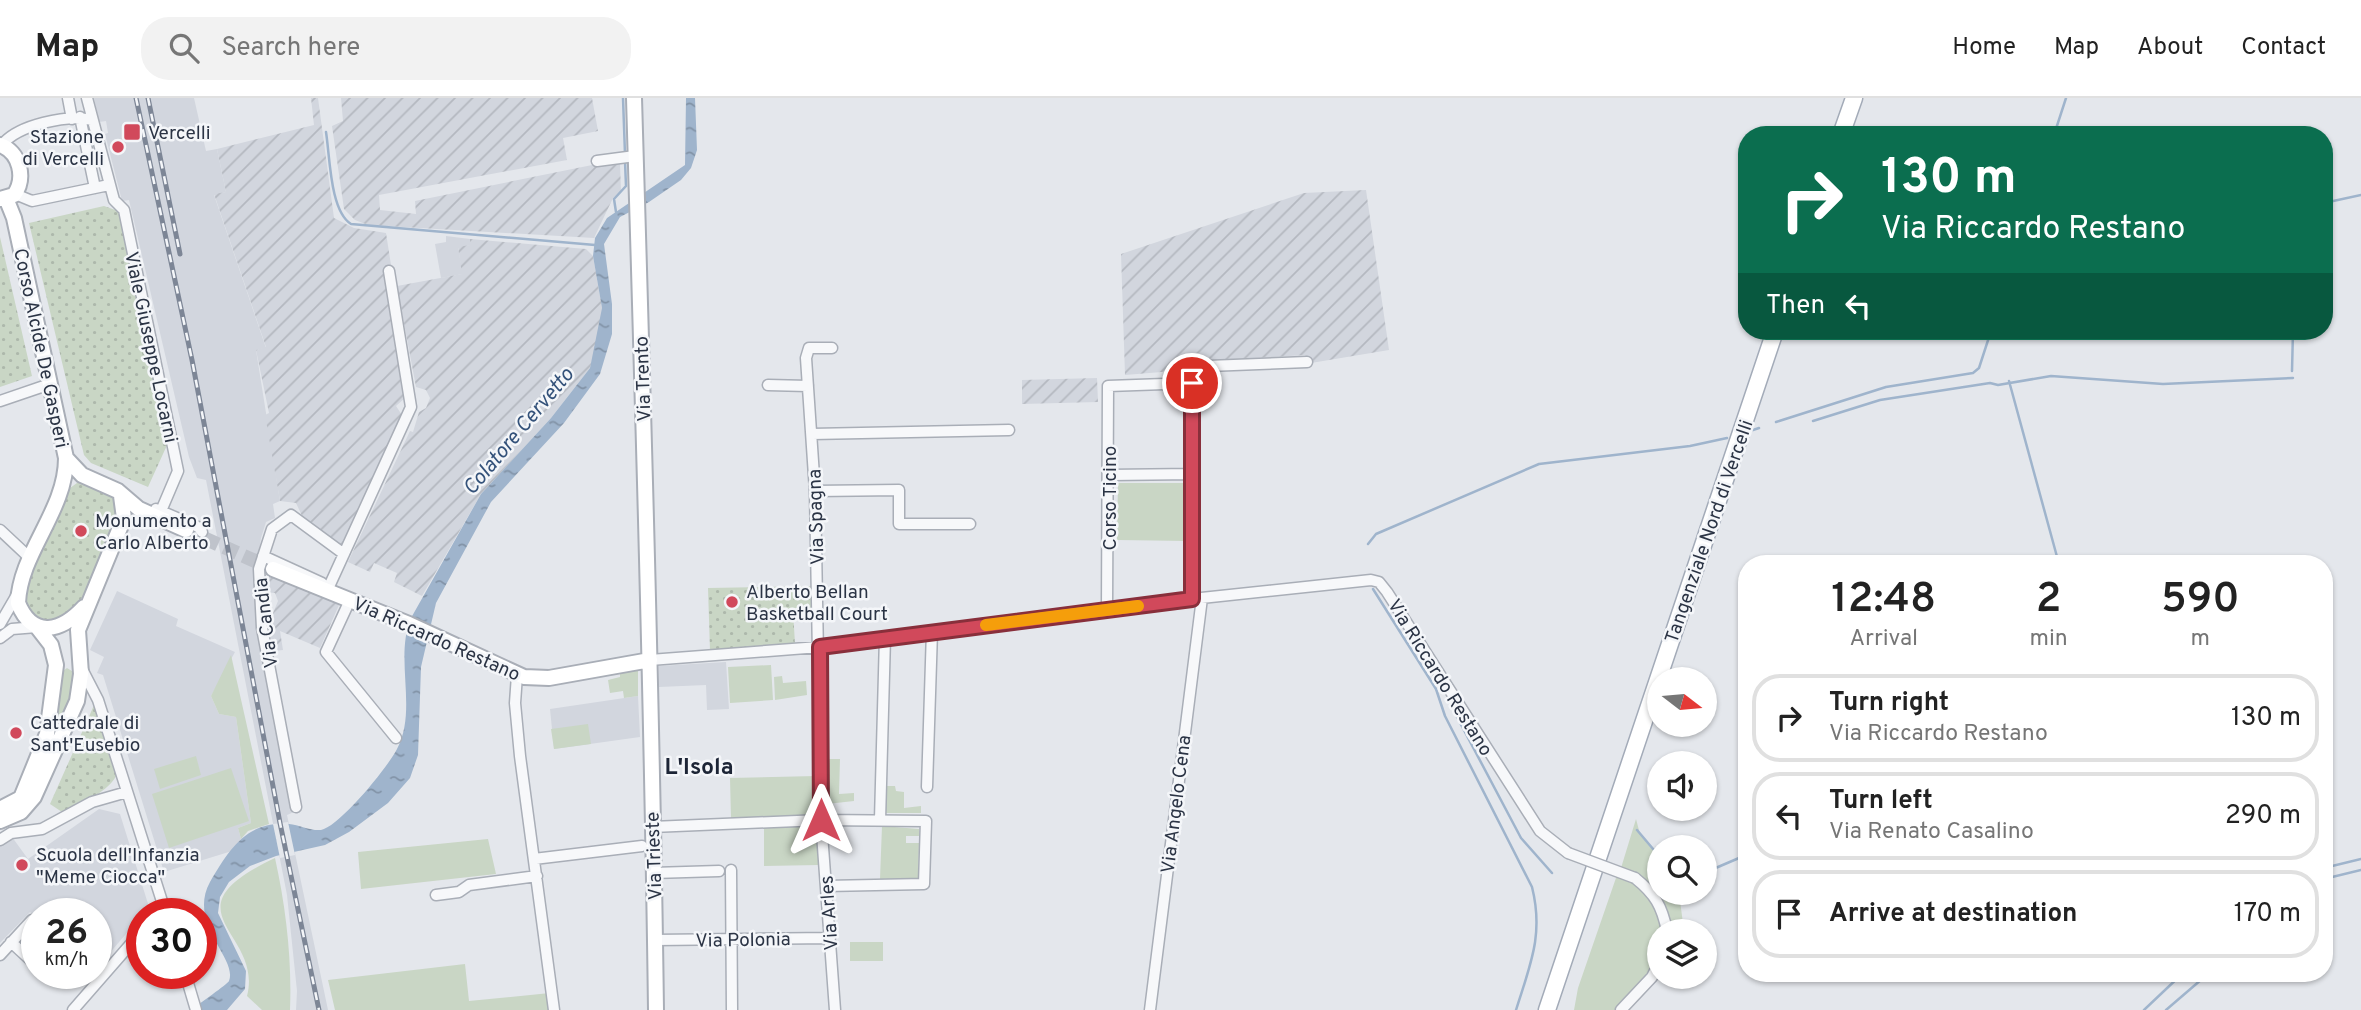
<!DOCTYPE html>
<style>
body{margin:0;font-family:Overpass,sans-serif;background:#f2f2f2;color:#222;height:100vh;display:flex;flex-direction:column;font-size:26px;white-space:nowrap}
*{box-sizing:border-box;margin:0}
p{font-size:23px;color:#767676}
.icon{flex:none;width:38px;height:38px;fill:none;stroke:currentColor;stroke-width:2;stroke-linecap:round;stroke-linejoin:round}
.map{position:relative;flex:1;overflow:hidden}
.sheet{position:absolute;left:1738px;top:457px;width:595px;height:427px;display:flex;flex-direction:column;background:#fff;border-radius:28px;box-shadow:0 2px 5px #0004}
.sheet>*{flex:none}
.guide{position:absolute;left:1738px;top:28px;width:595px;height:214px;border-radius:28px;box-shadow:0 2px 5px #0004;background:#0b6e4f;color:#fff;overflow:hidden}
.needle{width:46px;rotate:106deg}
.controls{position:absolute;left:1647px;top:569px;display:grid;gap:14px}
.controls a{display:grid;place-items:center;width:70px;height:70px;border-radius:50%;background:#fff;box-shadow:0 2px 5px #0004;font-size:35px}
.speed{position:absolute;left:21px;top:800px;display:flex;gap:14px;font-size:35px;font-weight:700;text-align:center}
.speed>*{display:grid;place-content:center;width:91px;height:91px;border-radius:50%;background:#fff;box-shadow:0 2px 5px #0004;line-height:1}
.speed small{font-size:18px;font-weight:400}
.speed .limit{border:10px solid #d22;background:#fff;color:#111}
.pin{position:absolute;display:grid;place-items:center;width:60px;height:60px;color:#fff;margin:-30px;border:4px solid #fff;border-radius:50%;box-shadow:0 2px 7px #0007}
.me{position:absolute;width:77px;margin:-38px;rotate:0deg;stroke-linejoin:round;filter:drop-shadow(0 0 5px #0008)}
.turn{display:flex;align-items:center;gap:24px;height:147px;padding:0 28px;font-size:32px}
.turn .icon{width:91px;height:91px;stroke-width:2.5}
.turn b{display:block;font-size:49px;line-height:60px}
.then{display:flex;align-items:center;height:66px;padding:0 28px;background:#0003;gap:14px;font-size:26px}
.eta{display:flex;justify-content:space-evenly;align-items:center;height:119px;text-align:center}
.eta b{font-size:42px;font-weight:600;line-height:49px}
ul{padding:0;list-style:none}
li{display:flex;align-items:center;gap:21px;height:88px;margin:0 14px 10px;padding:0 14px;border:4px solid #e0e0e0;border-radius:28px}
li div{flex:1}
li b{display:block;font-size:26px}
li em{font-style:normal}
header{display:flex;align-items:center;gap:42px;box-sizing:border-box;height:98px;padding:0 35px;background:#fff;border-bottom:2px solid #e0e0e0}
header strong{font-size:33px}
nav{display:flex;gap:38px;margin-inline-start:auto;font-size:24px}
.search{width:490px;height:63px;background:#f2f2f2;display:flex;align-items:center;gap:18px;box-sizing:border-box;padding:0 24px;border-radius:28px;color:#767676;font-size:26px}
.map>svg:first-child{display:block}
.built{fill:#d2d6de}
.industrial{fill:url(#industrial-furrows)}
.green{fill:#c9d6c5}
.park{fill:url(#park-dots)}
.water{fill:url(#water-ripples)}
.pier{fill:#e4e7ec}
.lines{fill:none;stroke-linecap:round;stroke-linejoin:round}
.stream{stroke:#9fb4cc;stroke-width:2.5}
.secondary-tunnel{stroke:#bfc3cb;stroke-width:14;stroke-dasharray:14 7;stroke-linecap:butt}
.street-casing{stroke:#a9aeb7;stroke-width:13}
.secondary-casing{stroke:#a9aeb7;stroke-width:18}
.primary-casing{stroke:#a3abb8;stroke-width:19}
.street{stroke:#f7f8fa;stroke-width:10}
.secondary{stroke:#fff;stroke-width:14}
.primary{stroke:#fff;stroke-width:16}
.rail-casing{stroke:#7d8696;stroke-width:5}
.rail{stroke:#f4f6f9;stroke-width:2.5;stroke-dasharray:8;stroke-linecap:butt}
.street-bridge-casing{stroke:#a9aeb7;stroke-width:13;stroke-linecap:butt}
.street-bridge{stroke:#f7f8fa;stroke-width:10}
.route-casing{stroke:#882f3b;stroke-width:18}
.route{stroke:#d1495b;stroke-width:12}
.slow{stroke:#f59e0b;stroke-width:12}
.poi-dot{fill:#d1495b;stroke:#f4f6f9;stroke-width:2.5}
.labels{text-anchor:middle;stroke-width:5;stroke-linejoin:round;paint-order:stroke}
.poi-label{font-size:19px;fill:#2b3445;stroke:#f4f6f9;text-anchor:start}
.street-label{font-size:19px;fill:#2b3445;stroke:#f4f6f9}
.water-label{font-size:21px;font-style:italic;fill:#34527a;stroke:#f4f6f9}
.quarter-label{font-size:23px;font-weight:bold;fill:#1d2536;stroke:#f4f6f9}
</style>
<header>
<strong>Map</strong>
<div class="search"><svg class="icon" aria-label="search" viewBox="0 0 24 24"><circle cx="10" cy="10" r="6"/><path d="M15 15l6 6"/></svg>Search here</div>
<nav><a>Home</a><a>Map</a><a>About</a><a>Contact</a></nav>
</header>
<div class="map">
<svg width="2361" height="912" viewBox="0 0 2361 912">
<defs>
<pattern id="industrial-furrows" width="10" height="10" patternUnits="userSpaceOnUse" patternTransform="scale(1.75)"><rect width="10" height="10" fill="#d2d6de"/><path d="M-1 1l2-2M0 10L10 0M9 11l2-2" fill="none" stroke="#b4b8c0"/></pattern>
<pattern id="park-dots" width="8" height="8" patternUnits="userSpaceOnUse" patternTransform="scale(1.75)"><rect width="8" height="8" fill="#c9d6c5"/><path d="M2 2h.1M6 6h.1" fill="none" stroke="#adb8ab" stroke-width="1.8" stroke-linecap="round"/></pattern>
<pattern id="water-ripples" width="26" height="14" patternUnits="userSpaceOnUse" patternTransform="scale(1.75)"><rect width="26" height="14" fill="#9fb4cc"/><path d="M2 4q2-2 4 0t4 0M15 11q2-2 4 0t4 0" fill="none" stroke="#8293a7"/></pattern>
</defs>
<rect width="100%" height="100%" fill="#e4e7ec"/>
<path class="built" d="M94,0H194L206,53L217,51L226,94L214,97L266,250L256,252L280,403L273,406L275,420L266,424L261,440L256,473L258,529L294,714L287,717L328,912H296L297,893L287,797L206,382L197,380L189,359L129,102L122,103L105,36L108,35L106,23L99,24Z
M446,138L470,141L471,147L458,150L463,176L441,180L435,146L446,144Z
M117,493L178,521L176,528L235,554L211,598L219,616L236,619L251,725L238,730L241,741L232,753L164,774L103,577L97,575L104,559L90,552Z
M726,564L729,611L707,612L706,587L659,589V568Z
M638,598L640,639L554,651L550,611Z
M99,711L120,716L149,809L96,871V816H37V820L30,814L0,845V747L12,739L28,761Z"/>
<path class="industrial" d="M311,0H318L334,120L354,130L386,135L391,167L384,172L405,300L396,308L402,317L341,449L303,420L296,405L280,403L265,317L269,315L256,252L266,249L214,96L226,94L217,51L314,27Z
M341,0H592L598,33L563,40L567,62L379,97L380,112L416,116L415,103L612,63L620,66L621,93L613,100L594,140L368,127L355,122L344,111L332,28L343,23Z
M1366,92L1389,252L1311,265L1305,257L1209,263L1186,272L1125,277L1121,156L1304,95Z
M470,141L586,151L593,158L602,210L601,229L590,270L551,320L481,396L422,498L394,484L397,475L374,465L370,474L348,464L410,333L413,334L419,314L426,310L430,300L426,292L416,289L397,188L462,176L458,149L470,147Z
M1097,280L1098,304L1022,306V282Z
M271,475L339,507L320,550L280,533L283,552L274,553L266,518L271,520L278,503L275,495L262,494Z"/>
<path class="green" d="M1118,385H1188V443L1117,442Z
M231,557L269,726L248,733L241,741L238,730L251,725L236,619L219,616L211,598Z
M771,567L773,602L730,605L728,569Z
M67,570L75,575L73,603L16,711L63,573Z
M638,570V598L624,600L623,593L610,595L608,582L620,579V573Z
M782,578L783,585L806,583L807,597L775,602L774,579Z
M588,626L591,646L554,651L551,631Z
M196,658L201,677L160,691L154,671Z
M827,661H840L839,696L854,695V703L827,706Z
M231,670L249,723L169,750L152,696Z
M816,678L817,717L731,720L730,680Z
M884,688H895L896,693L904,694V710L921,708V715H886Z
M1636,721L1640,736L1659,760V794L1679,795L1684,833H1669C1667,799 1647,788 1621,770Z
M816,727L819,767L764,768V729Z
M882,728L919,731V738H906V745H919L918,781H880Z
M488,741L496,776L361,791L358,754Z
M275,760C286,810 292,861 290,912H262L247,898C264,833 161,814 275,760Z
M1617,777C1645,788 1656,805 1663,833H1659L1657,864L1616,912H1574L1578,890Z
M850,844H883V863H850Z
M465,866L469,903L550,895V912H335L328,882Z"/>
<path class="park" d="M104,108L121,114L168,345L148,389L91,365L84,357L29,125Z
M0,139L32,278L0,289Z
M88,384C96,388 111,392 115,401C127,426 82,505 65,524H37L24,507L27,484L70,390L77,385Z
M812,488V510L793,512L795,546L710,553L708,490Z
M95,605L117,676C112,691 77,710 62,714L50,706Z"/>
<path class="water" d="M686,0H695L697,52L691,70L681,82L649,104L620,119L604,146L612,206V236L600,276L564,325L491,404L436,505L421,569L418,657L410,680L388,705L349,734L325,747L276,758L250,768L229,784L220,799L218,815L246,873L245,891L227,912H192C198,906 228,886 229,883C238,860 187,826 210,784C229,751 248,722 289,726C299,727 311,733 321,732C339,729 388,669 397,651C418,611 394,561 411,520L481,396L551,320L590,270L602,210L593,158L595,140L607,120L685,67Z"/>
<path class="pier" d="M288,724L295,757L280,760L273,726Z"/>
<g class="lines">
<path class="stream" d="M623,0L625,56
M326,34C330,59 330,113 351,126L595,147
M2054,37L2066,0
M2324,105L2361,97
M616,114L614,101L626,88L625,63
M2292,273L2293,233
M2009,283L2059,466
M1813,323L1880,302L1990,285L1998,287L2051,278L2163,286L2293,280
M1776,324L1886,289L1973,275L1979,270L1991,233
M1753,332L1759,330
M1368,446L1376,436L1539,366L1690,348L1727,340
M1373,491L1436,591L1445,618L1532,789C1544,837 1530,867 1516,912
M1457,619L1521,740L1552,775
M1637,732L1659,758
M2324,770L2361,761
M1704,775L1746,757
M2324,781L2361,772
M2144,912L2183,875
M2166,912L2209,875"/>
<path class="secondary-tunnel" d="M186,432L273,471"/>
<defs>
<path id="street" d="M68,0L72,21
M87,0L114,102L124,112L178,373L161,413
M80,19L95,90
M2,47C17,27 68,16 92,22
M597,63L635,58
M15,96L32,103L109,87
M832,250H809L806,260L815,393L821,722L835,912
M768,287L808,288
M0,303L50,286
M812,336L1009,332
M1109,377L1193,376
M815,393L899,392V426H970
M156,411L198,429L202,434
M0,432L31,461
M263,458L322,485
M327,493L411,309L389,173
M1192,501L1194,275L1208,268L1307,264
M350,502L326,554L396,640
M1107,512L1108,288L1193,285
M0,526L18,495
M0,540L12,531L37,529
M650,562L819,549L1192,501L1371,482L1379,484L1387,494L1540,733L1568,755
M82,571L98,602L166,816
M517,577L515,605L520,658L554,912
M927,689L932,533
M296,709L262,530L259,471L272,431L291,417L344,456
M880,722L885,539
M652,729L821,722L926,723L924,786L826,788
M0,742L11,735L42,731L92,704L127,694
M534,761L642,748
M731,772L732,912
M653,775L719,773
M1635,780C1655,796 1662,808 1667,833
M436,797L459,794L469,787L537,778
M655,842L830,840
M11,844L37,868
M0,857L32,822
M185,875L196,912
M73,912L142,833
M1150,912L1202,500
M1621,912L1652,879L1659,865"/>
<path id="secondary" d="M634,0C643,304 652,608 656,912
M0,47C20,54 26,80 14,97L0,101
M6,100L14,120L66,360C66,413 20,454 18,505C33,542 62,533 84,509
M66,360L82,377L118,393L139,411L186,432
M273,471L409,526L524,579L549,580L650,562
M0,711L21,700L47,636L56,567L51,547L37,529
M0,723L21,714L34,699L77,603L81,576L78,532L124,420L121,398"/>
<path id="primary" d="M1841,37L1854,0
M1547,912L1775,233"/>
</defs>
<use href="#street" class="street-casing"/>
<use href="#secondary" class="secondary-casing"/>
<use href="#primary" class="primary-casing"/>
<use href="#street" class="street"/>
<use href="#secondary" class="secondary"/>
<use href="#primary" class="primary"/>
<defs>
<path id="rail" d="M136,0L192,262L280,725L319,912
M148,0L180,156"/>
</defs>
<use href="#rail" class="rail-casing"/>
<use href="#rail" class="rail"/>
<defs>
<path id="street-bridge" d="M1568,755L1635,780"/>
</defs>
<use href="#street-bridge" class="street-bridge-casing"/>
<use href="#street-bridge" class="street-bridge"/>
</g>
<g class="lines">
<defs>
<path id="route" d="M821,722L820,549L1192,501V285"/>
</defs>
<use href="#route" class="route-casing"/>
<use href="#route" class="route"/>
<path class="slow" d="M986,527L1138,508"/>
</g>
<g class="poi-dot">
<rect x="123" y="25" width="18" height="18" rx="3.5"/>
<circle cx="118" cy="49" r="7"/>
<circle cx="81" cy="433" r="7"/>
<circle cx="732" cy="504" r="7"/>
<circle cx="16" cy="635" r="7"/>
<circle cx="22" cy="767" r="7"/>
</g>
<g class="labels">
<g class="poi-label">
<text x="148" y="41">Vercelli</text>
<text x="104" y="45" text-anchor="end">Stazione<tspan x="104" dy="22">di Vercelli</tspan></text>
<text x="95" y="429">Monumento a<tspan x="95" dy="22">Carlo Alberto</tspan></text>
<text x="746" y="500">Alberto Bellan<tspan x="746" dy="22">Basketball Court</tspan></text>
<text x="30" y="631">Cattedrale di<tspan x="30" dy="22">Sant'Eusebio</tspan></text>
<text x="36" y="763">Scuola dell'Infanzia<tspan x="36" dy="22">"Meme Ciocca"</tspan></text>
</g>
<g class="street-label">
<text transform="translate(152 249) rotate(78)" y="7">Viale Giuseppe Locarni</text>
<text transform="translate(42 250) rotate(78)" y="7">Corso Alcide De Gasperi</text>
<text transform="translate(642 281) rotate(-92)" y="7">Via Trento</text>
<text transform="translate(1109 400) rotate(-90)" y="7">Corso Ticino</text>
<text transform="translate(815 419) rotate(-92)" y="7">Via Spagna</text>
<text transform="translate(1708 433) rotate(-71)" y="7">Tangenziale Nord di Vercelli</text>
<text transform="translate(265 525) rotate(-97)" y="7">Via Candia</text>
<text transform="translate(437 540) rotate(24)" y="7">Via Riccardo Restano</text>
<text transform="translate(1441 579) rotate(58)" y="7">Via Riccardo Restano</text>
<text transform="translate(1175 706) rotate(-83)" y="7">Via Angelo Cena</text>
<text transform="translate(653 758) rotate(-92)" y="7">Via Trieste</text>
<text transform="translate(828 815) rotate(-94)" y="7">Via Arles</text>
<text transform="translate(743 841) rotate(-1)" y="7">Via Polonia</text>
</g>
<g class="water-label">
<text transform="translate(518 333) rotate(-50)" y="7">Colatore Cervetto</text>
</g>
<g class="quarter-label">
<text x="699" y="676">L'Isola</text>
</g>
</g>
</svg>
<div class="controls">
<a><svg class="needle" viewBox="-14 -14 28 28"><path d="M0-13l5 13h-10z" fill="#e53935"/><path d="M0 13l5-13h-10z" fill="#767676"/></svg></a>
<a><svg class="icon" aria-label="sound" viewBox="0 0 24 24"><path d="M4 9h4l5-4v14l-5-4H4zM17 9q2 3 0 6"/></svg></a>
<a><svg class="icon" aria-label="search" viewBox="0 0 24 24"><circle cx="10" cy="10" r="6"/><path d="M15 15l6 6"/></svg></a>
<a><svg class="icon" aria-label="layers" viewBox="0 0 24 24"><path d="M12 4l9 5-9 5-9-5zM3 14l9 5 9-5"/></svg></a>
</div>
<div class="speed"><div>26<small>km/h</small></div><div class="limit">30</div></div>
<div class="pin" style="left:1192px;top:285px;background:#d93025"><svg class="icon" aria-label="arrive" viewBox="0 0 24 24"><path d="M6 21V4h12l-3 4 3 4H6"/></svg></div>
<svg class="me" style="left:821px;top:722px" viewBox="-20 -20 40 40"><path d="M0-17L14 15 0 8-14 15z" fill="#d1495b" stroke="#fff" stroke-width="4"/></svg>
<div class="guide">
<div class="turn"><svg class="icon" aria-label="right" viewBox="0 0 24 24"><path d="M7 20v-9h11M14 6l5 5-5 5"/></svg><div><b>130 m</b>Via Riccardo Restano</div></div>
<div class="then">Then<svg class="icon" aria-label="left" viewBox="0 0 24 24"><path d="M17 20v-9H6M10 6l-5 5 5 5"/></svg></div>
</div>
<section class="sheet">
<div class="eta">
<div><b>12:48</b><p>Arrival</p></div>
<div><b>2</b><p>min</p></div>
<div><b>590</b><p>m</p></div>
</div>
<ul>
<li><svg class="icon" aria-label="right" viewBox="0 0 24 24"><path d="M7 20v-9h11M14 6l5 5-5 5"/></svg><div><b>Turn right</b><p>Via Riccardo Restano</p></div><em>130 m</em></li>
<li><svg class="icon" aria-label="left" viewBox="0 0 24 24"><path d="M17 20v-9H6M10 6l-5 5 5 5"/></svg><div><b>Turn left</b><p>Via Renato Casalino</p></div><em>290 m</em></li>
<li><svg class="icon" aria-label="arrive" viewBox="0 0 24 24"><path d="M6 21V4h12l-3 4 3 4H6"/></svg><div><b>Arrive at destination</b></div><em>170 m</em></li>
</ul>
</section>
</div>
